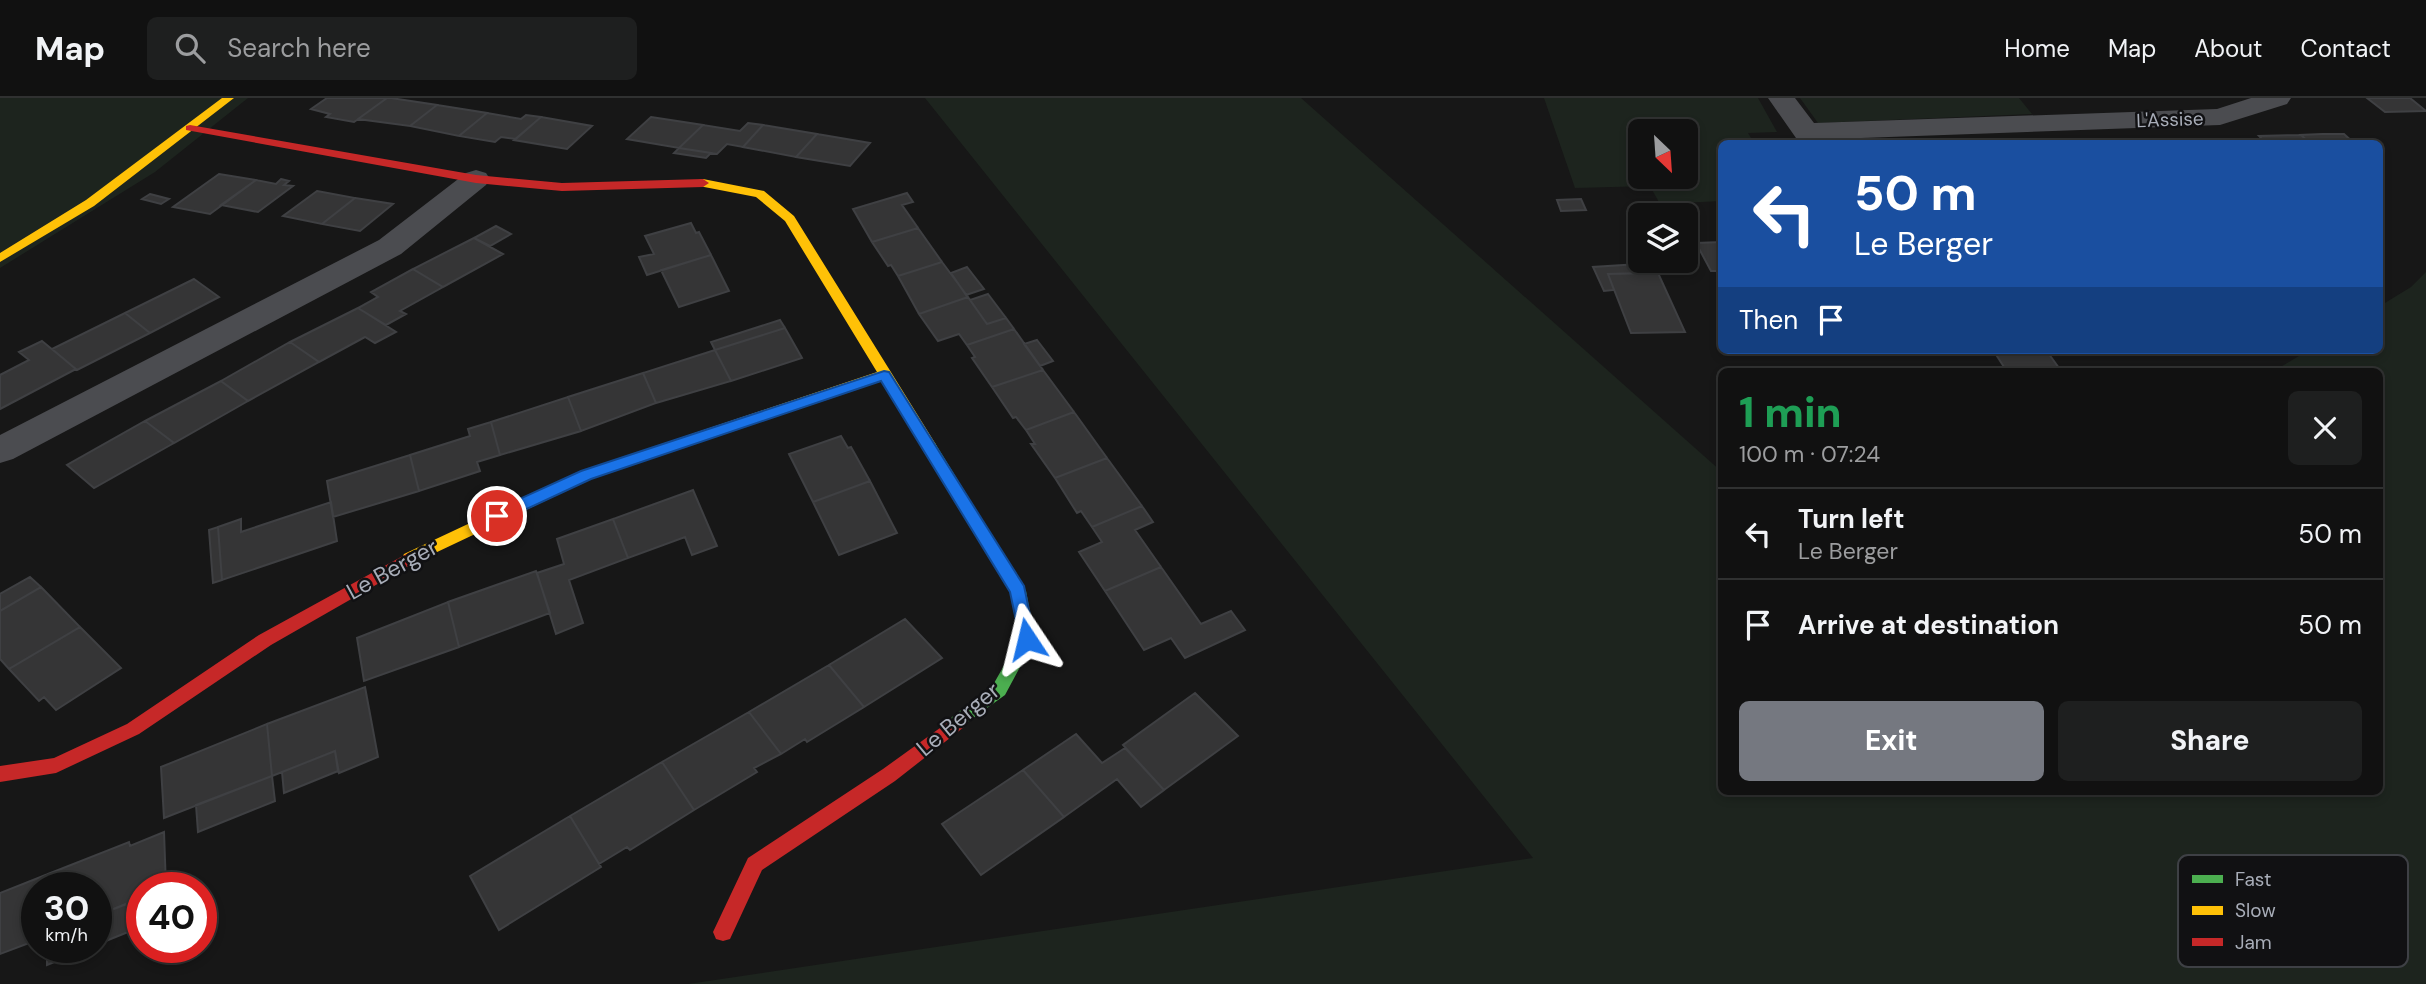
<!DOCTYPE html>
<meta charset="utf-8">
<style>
body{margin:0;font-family:"DM Sans",sans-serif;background:#1e1f1f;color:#f1f3f6;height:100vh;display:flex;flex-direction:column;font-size:26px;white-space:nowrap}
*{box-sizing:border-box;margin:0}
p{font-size:23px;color:#9c9d9f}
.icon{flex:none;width:38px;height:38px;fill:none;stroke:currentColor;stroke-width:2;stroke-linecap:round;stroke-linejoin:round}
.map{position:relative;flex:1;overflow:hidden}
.details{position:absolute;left:1718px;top:270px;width:665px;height:427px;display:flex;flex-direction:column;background:#111;border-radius:10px;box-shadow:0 4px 10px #0003,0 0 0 2px #303131}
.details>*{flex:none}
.top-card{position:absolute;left:1718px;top:42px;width:665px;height:214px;border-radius:10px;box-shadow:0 4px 10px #0003,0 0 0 2px #303131;background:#1a4fa0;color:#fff;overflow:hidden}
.needle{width:46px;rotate:155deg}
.tools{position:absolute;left:1628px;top:21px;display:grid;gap:14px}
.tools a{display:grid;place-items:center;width:70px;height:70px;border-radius:10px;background:#111;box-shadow:0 4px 10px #0003,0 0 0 2px #303131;font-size:35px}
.speed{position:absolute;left:21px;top:774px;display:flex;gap:14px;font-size:35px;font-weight:700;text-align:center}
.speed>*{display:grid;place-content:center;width:91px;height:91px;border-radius:50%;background:#111;box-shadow:0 4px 10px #0003,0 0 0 2px #303131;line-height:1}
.speed small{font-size:18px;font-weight:400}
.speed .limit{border:10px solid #d22;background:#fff;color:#111}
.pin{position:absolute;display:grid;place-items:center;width:60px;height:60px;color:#fff;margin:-30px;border:4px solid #fff;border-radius:50%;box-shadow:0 2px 7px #0007}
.me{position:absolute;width:77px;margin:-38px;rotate:350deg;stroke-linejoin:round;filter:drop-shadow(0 0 5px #0008)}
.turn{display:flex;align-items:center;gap:24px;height:147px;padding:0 21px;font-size:32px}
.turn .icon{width:91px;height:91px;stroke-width:2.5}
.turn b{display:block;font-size:49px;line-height:60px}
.then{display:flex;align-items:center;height:66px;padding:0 21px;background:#0003;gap:14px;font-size:26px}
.round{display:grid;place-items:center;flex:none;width:74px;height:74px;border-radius:10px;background:#1e1f1f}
.head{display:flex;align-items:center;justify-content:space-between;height:119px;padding:0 21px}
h1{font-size:42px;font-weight:800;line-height:52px;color:#1e9e55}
.button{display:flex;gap:14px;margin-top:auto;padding:14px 21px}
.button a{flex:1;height:80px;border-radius:10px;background:#757880;color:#fff;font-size:28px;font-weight:800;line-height:80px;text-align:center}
.button a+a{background:#1e1f1f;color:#f1f3f6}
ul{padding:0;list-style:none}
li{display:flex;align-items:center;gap:21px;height:91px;padding:0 21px;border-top:2px solid #303131}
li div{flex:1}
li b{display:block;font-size:26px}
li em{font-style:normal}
header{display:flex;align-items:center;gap:42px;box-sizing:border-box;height:98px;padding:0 35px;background:#111;border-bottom:2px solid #303131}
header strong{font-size:33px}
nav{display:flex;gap:38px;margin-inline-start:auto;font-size:24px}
.search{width:490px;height:63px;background:#1e1f1f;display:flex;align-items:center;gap:18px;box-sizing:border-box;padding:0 24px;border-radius:10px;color:#9c9d9f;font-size:26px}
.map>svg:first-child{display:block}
.green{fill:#1d241e;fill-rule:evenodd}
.building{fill:#353536;stroke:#3f4043;stroke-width:2}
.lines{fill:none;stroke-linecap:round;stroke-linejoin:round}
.street{fill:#4b4c50;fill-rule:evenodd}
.fast{fill:#4caf50;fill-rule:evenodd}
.slow{fill:#ffc107;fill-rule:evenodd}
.jam{fill:#c62828;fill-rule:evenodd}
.route{fill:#1a73e8;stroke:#114b97;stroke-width:2}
.labels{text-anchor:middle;stroke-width:5;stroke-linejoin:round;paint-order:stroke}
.far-street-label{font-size:19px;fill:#a8adb8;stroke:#111113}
.street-label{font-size:23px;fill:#a8adb8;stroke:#111113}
.key{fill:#111113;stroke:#3e4045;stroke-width:2}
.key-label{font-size:19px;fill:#a8adb8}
</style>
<header>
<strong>Map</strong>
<div class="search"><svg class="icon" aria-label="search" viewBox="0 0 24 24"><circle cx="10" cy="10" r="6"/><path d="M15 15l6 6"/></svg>Search here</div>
<nav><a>Home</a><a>Map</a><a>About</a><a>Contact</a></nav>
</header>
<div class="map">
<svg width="2426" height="886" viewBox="0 0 2426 886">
<rect width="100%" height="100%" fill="#171717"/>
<path class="green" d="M0,0H248L155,74L0,170Z
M925,0H1301L1722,374V693H2380V273H2274L2309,252H2380V208L2411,189L2426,174V886H688L1533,760Z
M1544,0H1758L1777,34L1748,35L1754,45L1722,46V103L1660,106L1650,88L1575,90ZM1685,33V79H1640V33Z
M1800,0H2019L2032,16L1818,25Z"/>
<path class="building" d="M327,0H387L354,24L326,19L330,16L311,11Z
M387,0H391L437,7L410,28L358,21Z
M2367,0H2410L2426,13L2385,14Z
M437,7L487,15L459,38L410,28Z
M487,15L521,21L526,17L541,19L516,41L501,39L495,44L459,38Z
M541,19L592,28L567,51L514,42Z
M651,19L703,27L679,50L627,41Z
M748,25L763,27L743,49L727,46L717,56L679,50L703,27L740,33Z
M763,27L817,36L796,59L743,49Z
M817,36L870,45L850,68L796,59Z
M2322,36H2344L2355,46H2311L2301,37Z
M2301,37L2311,46H2267L2259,38Z
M679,50L699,53L711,55L706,60L674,55Z
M219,76L256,82L210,116L173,109Z
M281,81L289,83L284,87L293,88L258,114L221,107L256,82L276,86Z
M317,93L355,100L322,126L283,118Z
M907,95L913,104L902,107L918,130L872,144L853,111Z
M150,96L169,101L161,106L142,101Z
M355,100L393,106L360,133L322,126Z
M1581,101L1586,112L1561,113L1557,102Z
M691,125L696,135L699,134L711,157L647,177L639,159L654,156L645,138Z
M496,128L511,136L490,148L474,140Z
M918,130L942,164L898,178L891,167L888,168L872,144Z
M474,140L503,156L443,189L413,171Z
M1722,144V173H1711L1696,145Z
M711,157L729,193L679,209L661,172Z
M942,164L968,199L919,216L898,178Z
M1639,166L1643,175L1608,176L1614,192L1604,193L1593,169Z
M967,169L984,191L966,197L951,175Z
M413,171L443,189L400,213L406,216L386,227L358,210L378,199L371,194Z
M1658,175L1685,234L1631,235L1608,176Z
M194,181L219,199L150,235L125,215Z
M988,196L1006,220L987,226L970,202Z
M968,199L987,226L1006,220L1014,231L967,247L959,236L938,243L919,216Z
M358,210L396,234L375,245L365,239L319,264L290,244Z
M125,215L150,235L77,272L52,251Z
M780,222L785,230L715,252L711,244Z
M785,230L802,260L731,283L715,252Z
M1014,231L1043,272L992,289L972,260L975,259L967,247Z
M1037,242L1053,263L1040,268L1024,246Z
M42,243L76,271L0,311V277L29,262L19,254Z
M290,244L319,264L248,303L221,283Z
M715,252L731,283L656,305L643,275Z
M1993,252H2046L2059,270L2006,272Z
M1043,272L1074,314L1026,332L1016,319L1013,320L992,289Z
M643,275L656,305L581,333L568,299Z
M221,283L248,303L174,345L145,323Z
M568,299L581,333L500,357L491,324Z
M1074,314L1107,360L1055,380L1031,346H1035L1026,332Z
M145,323L174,345L94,390L67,367Z
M491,324L500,357L477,364L480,373L419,393L410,357L470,338L468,331Z
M841,338L848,350L851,349L870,383L813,404L789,356Z
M410,357L419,393L333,419L327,383Z
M1107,360L1142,408L1092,429L1081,413L1077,415L1055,380Z
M870,383L897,435L839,457L813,404Z
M693,392L717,448L692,457L685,439L628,460L613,421Z
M331,404L337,443L222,482L218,429L241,421V434Z
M1142,408L1153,424L1135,432L1161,469L1105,493L1079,454L1102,444L1092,429Z
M613,421L628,460L569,482L583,525L556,536L537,475L564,466L557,441Z
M218,429L222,482L213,485L209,432Z
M1161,469L1201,526L1231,513L1245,532L1185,560L1171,540L1144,552L1105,493Z
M536,473L550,515L459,549L448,504Z
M30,479L41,489L0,513V496Z
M41,489L80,529L9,571L0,561V513Z
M448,504L459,549L364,583L357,540Z
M905,521L942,560L864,609L829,567Z
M80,529L121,570L56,612L44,599L39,603L9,571Z
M829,567L864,609L807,644L805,641L781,656L749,614Z
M365,589L378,659L339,675L335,653L272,678L267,626Z
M1195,595L1238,638L1164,692L1123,647Z
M749,614L781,656L754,670L757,674L694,712L662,664Z
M267,626L272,678L164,720L161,669Z
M1076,636L1102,665L1125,650L1164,692L1141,709L1117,681L1064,719L1023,672Z
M335,653L338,673L284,695L282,674Z
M662,664L694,712L630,752L627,749L599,766L570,718Z
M1023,672L1064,719L981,777L942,726Z
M272,678L275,703L198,734L196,707Z
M570,718L601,769L499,832L470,778Z
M164,734L166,789H142V800L96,818V789H48V776L129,744L130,748Z
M48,776V789H37V842L0,856V795Z
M128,805V834L96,847V818Z
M47,849H92L47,867Z"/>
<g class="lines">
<path class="street" d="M1768,0H1795L1814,25L2217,11L2251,0H2291L2287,6L2220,27L1806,42L1796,40Z
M476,72L486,75L490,81L486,87L401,156L13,361L0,365V337L379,142L466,75Z"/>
<path class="fast" d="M930,344L935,345L1026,493L1035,541L1005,597L958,631L952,629L949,624L952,619L993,587L1019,541L1010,494L923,349Z"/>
<path class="slow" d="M222,0H234L94,108L0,164V155L86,102Z
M703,81L764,93L794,118L935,345L937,349L935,353H925L882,283L591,381L416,464H404L402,460L404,456L581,373L877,274L785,123L756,99L699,88V82Z"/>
<path class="jam" d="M190,27L476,77L562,85L703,81L709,85L703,89L562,93L476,85L186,32V28Z
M410,454L416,456L418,460L416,464L271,547L139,636L56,675L0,684V668L54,660L127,626L259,537Z
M958,617L964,619L967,624L964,629L895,683L762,772L730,841L723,843L716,841L713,834L748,760L883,671Z"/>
</g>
<path class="route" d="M884,273L889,274L1024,488L1035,541L1033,546H1021L1010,494L881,283L591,381L503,422L497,424L489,418L491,414L581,373Z"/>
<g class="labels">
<g class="far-street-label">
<text transform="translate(2170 21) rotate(-2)" y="7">L'Assise</text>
</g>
<g class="street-label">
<text transform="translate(392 471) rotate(-29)" y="8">Le Berger</text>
<text transform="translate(958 621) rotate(-40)" y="8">Le Berger</text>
</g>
</g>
<rect x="2178" y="757" width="230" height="112" rx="10" class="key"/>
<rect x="2192" y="777" width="31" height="8" fill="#4caf50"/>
<rect x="2192" y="808" width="31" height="9" fill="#ffc107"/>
<rect x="2192" y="840" width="31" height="8" fill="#c62828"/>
<g class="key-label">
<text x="2235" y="788">Fast</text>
<text x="2235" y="819">Slow</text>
<text x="2235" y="851">Jam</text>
</g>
</svg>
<div class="tools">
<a><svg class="needle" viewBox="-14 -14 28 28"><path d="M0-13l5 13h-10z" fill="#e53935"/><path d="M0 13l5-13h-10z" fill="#9c9d9f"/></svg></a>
<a><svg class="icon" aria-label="layers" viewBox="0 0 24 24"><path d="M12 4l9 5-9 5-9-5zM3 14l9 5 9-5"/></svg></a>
</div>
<div class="speed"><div>30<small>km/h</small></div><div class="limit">40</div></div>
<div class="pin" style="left:497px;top:418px;background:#d93025"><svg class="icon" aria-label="arrive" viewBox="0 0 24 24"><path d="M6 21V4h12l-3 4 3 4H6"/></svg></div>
<svg class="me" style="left:1027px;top:541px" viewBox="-20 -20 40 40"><path d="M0-17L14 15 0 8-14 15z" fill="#1a73e8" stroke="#fff" stroke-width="4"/></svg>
<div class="top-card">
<div class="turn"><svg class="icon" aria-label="left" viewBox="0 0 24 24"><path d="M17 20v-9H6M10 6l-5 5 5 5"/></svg><div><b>50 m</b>Le Berger</div></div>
<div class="then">Then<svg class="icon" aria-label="arrive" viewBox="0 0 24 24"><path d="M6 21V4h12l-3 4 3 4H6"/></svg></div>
</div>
<section class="details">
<div class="head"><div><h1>1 min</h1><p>100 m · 07:24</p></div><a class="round"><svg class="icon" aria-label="close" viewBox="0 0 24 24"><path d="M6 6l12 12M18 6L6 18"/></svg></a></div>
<ul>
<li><svg class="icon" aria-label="left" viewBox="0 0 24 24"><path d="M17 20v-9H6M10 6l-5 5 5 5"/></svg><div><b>Turn left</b><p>Le Berger</p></div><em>50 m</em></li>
<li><svg class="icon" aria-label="arrive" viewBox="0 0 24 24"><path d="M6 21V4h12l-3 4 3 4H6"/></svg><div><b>Arrive at destination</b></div><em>50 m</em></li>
</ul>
<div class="button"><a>Exit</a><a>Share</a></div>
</section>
</div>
